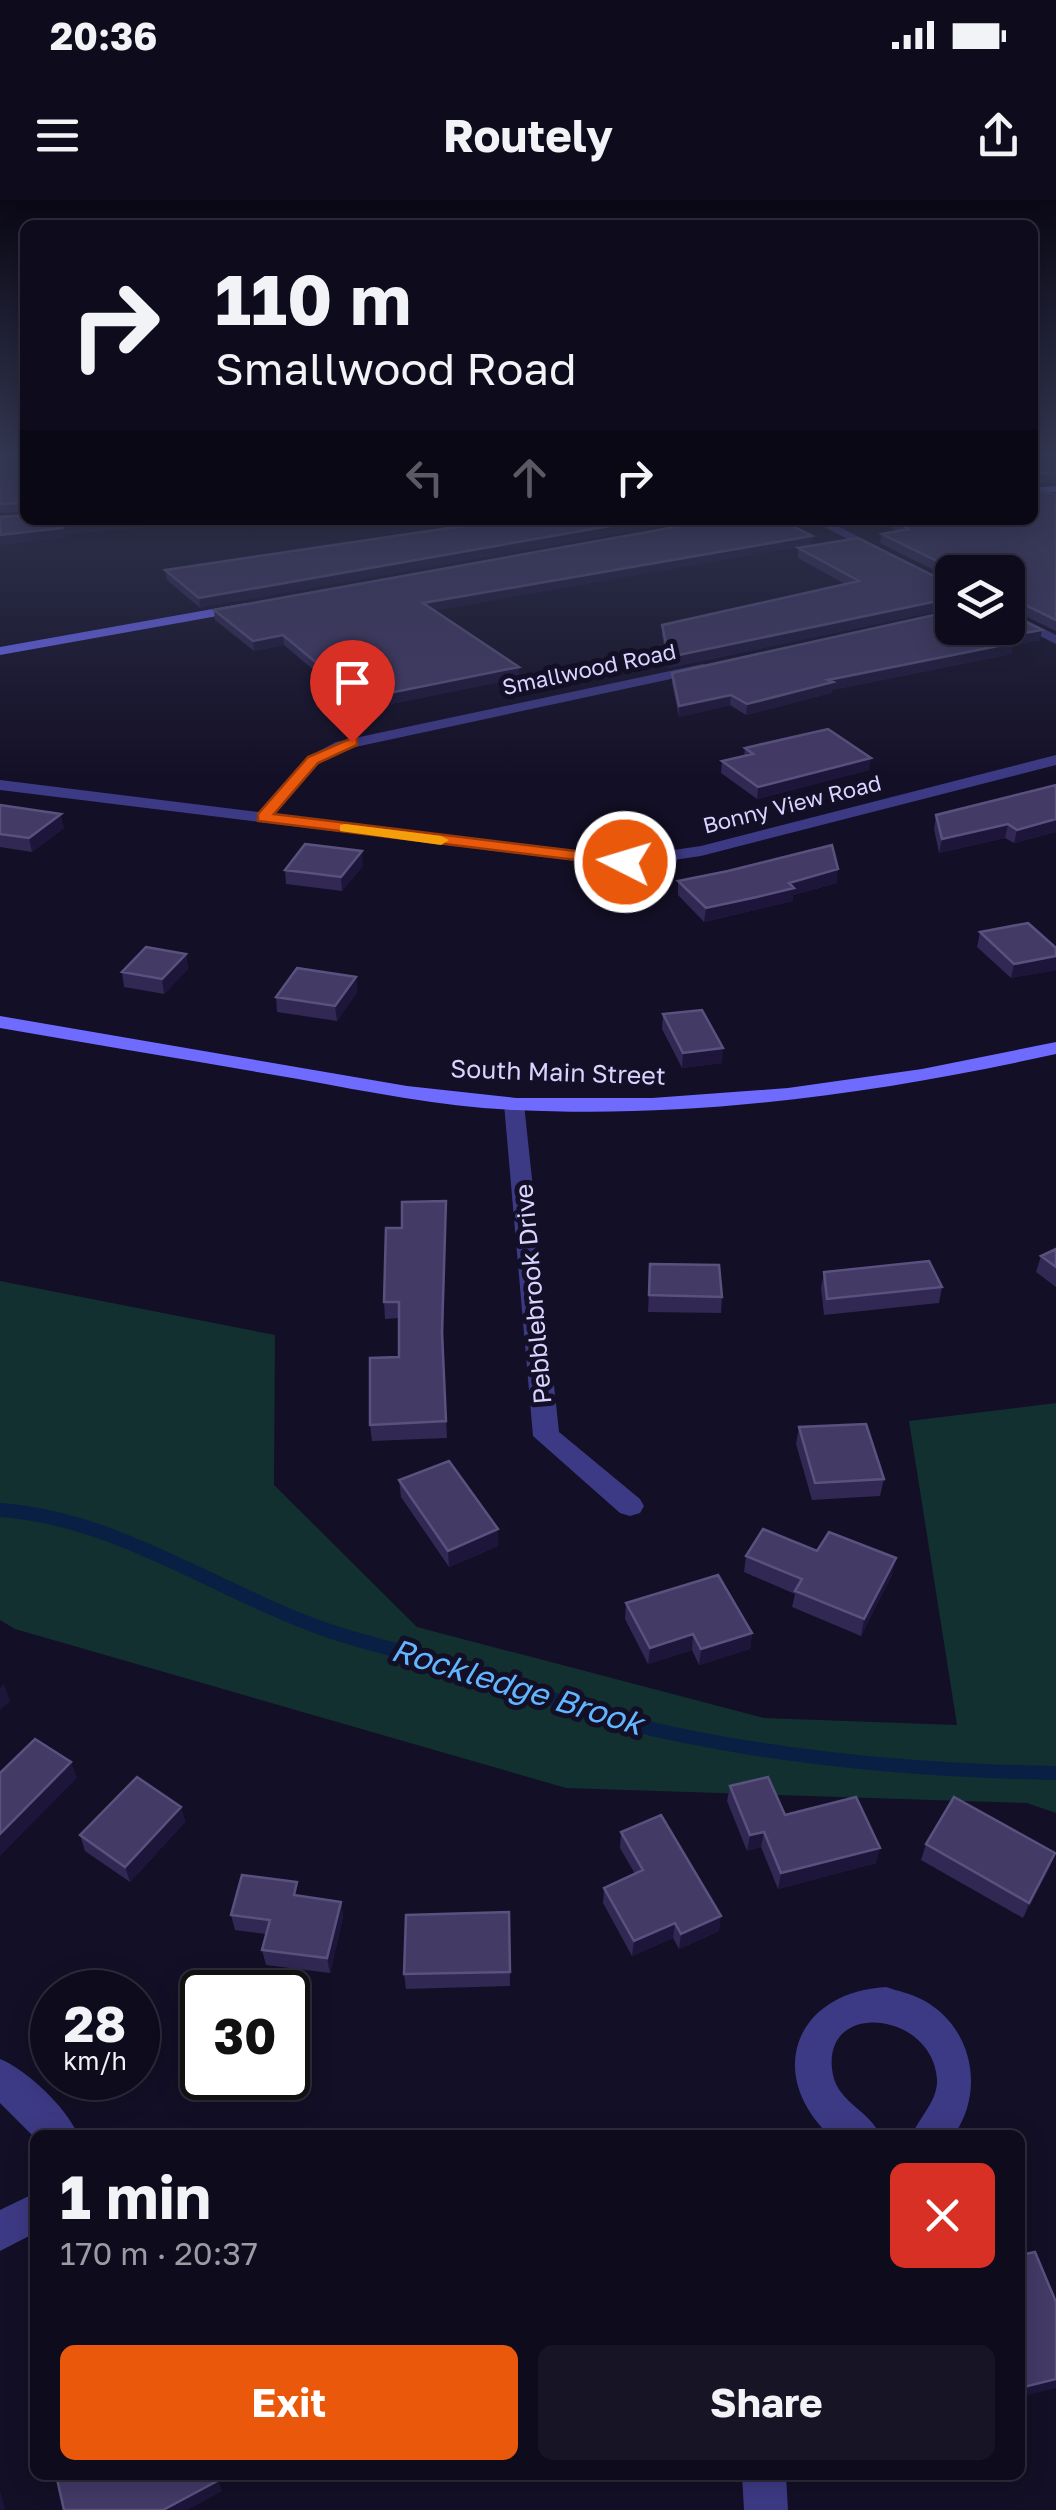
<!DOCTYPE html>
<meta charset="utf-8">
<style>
body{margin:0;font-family:"Golos Text",sans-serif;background:#171425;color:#f1f3f6;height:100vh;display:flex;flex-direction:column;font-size:38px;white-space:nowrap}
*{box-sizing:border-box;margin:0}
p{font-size:32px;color:#9b9ba3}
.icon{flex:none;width:55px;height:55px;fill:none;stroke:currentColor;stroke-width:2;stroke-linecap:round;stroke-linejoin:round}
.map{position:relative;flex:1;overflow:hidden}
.drawer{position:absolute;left:30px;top:1930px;width:995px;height:350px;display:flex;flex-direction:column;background:#0e0b1c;border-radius:15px;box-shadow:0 5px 25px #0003,0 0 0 2px #2e2b3b}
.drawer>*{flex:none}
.top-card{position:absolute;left:20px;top:20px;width:1018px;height:305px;border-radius:15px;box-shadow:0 5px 25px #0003,0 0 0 2px #2e2b3b;background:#0e0b1c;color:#f1f3f6;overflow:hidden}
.controls{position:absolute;left:935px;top:355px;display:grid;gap:20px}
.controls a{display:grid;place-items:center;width:90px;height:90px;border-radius:15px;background:#0e0b1c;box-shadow:0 5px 25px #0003,0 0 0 2px #2e2b3b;font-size:50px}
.speed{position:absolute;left:30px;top:1770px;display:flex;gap:20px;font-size:50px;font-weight:700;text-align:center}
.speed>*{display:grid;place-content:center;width:130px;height:130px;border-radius:50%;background:#0e0b1c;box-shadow:0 5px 25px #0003,0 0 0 2px #2e2b3b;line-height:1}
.speed small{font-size:25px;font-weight:400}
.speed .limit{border:5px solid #111;border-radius:15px;background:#fff;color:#111}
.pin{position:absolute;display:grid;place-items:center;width:85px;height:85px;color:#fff;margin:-102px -42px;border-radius:50% 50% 50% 0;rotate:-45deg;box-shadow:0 0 10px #0007}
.pin .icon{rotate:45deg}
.me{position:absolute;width:110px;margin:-55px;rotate:275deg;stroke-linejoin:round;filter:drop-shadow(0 0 8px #0008)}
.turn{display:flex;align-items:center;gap:35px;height:210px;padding:0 30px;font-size:45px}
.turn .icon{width:130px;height:130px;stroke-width:2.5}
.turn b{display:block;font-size:70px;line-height:85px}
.lanes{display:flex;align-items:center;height:95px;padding:0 30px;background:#0003;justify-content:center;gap:50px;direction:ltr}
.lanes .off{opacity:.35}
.round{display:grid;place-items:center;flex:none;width:105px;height:105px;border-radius:15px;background:#171425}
.overview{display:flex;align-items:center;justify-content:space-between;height:170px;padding:0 30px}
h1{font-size:60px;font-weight:700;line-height:75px}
.button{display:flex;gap:20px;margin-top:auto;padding:20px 30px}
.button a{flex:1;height:115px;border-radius:15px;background:#ea580c;color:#fff;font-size:40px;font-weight:700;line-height:115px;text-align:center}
.button a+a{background:#171425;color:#f1f3f6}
.status{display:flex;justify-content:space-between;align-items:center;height:70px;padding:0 50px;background:#0e0b1c;direction:ltr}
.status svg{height:28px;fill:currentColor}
header{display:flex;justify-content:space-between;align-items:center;height:130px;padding:0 30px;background:#0e0b1c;font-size:45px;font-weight:700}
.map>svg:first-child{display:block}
.green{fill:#12302f}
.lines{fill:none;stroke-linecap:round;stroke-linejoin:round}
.stream{stroke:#0a1f44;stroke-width:14}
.street{fill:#3d3a85;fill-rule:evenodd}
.secondary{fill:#6f6bff;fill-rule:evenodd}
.wall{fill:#312854}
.shaded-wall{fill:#1d163a}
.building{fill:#433a66;stroke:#5a527e;stroke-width:2.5}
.route{fill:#ea580c;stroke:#983908;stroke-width:2.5}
.slow{fill:#f59e0b}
.labels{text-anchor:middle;stroke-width:10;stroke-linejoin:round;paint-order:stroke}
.far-street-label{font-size:22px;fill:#d9d4ff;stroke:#130f26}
.street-label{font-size:25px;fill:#d9d4ff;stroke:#130f26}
.near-water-label{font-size:32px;font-style:italic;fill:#62b6ff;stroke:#130f26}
</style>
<div class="status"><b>20:36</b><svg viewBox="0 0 49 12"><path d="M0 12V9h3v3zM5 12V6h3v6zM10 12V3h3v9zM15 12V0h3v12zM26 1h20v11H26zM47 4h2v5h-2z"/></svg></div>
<header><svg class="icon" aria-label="menu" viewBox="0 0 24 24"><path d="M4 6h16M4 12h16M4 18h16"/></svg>Routely<svg class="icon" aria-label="share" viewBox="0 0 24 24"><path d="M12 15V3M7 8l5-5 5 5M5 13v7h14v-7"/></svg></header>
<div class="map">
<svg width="1056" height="2310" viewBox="0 0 1056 2310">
<rect width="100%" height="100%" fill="#130f26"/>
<path class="green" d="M0,1081L275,1135L274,1285L417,1427L764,1518L957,1525L909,1221L1056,1203V1613L1027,1603L566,1588L15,1429L0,1420Z"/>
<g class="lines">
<path class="stream" d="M0,1310C119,1318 222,1395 332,1432C385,1449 440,1460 492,1478C550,1498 606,1519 665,1532C795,1560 924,1571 1056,1573"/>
<path class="street" d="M811,320H826L890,353L880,356Z
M1008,411L1056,435V444L1008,420Z
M703,464L710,468L708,471L346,549L318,563L275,614L625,657L701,646L1056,555V565L701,656L625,667L0,590V580L259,612L308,557L336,542Z
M514,898L524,904L559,1232L640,1299L644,1306L640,1313L630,1316L620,1313L533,1236L504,904Z
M886,1787C898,1791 912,1794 923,1800C973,1827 985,1891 954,1935H912C920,1916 938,1901 937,1879C932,1810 818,1799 833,1875C839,1903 870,1911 880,1935H829C764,1872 797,1792 886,1787Z
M0,1859C27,1870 67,1908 78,1935L35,1938L0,1903Z
M35,1993V2033L0,2051V2010Z
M742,2275H786L788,2310H744Z"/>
<path class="secondary" d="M1056,286V292L1032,294V288Z
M246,403L252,407L251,410L0,455V447Z
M0,816L407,886L516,898H652L788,888L922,869L1056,842V854C879,893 698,919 516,910C442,907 370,892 298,879C199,862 99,845 0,828Z"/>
</g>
<path class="wall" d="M0,254H25V312L0,313Z
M1032,254H1056V283L1032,282Z
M1056,295V431L1009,408L1008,413L1040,440L1013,445L1011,454L832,490L831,493L746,515L730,505L679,517L672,483V473L952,411L951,408L668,468L662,435V425L845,384L798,358V348L952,385V428L1008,372H952V379L880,343L882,334L896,331L881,320H1032Z
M503,320L200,408L167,380L165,370Z
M214,410L435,411L519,478L361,510L284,445L254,451L215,420Z
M745,548L869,570L757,599L721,573L722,561L744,556Z
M1056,585V632L1014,643L1005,638L939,653L934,629L936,615Z
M0,605L64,628L32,652L0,647Z
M363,666L342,691L286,684L285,670Z
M678,681L837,683L793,695V701L704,722L678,695Z
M980,732L1056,748V770L1011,778L977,747Z
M186,754L188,769L164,794L124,787L122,772Z
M356,777L357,792L337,821L277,812L276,797Z
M663,814L722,863L682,868L662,829Z
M446,1001L443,1149L447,1238L372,1241L370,1225L399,1157V1118L385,1119L384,1102L402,1028Z
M1056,1049V1087L1036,1072L1041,1056Z
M650,1064L722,1097L721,1113L648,1112Z
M824,1072L942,1087L939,1103L824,1115L821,1088Z
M799,1227L884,1279L880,1296L812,1300L796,1244Z
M399,1280L498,1346L449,1367L401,1297Z
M746,1356L892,1375L861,1436L792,1407L795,1394L744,1372Z
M626,1403L752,1433L750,1449L699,1465L692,1450L648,1464L625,1419Z
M730,1586L785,1615L876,1663L778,1689L761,1647L747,1651L727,1601Z
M181,1607L185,1622L130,1682L85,1651L80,1635Z
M621,1632L719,1731L679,1749L673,1738L632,1756L603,1703L604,1688L635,1674L620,1648Z
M926,1644L1049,1669L1023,1718L921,1660Z
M300,1696L341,1702L343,1717L330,1773L266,1765L262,1750L266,1734L235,1730L231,1715Z
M509,1712L510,1786L406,1789L404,1774Z"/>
<path class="shaded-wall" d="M126,320H190L143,328L67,334L63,338L0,345V335L66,325Z
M644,320H696L200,408L199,398Z
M812,336L811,345L423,413V403Z
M952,398L951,408L668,468L669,457Z
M1042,430L1040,440L1013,445L1011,454L832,490L831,493L746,515L747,504L828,480L1001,437Z
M283,435L284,445L254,451L253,441Z
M519,467V478L361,510L360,499Z
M731,495L730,505L679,517V506Z
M871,558L869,570L757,599L758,587Z
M61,614L64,628L32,652L29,638Z
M1056,619V632L1014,643L1017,630Z
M1008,624L1005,638L939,653L942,639Z
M362,651L363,666L342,691L341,677Z
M838,669L837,683L793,695V701L704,722L706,708Z
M186,754L188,769L164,794L162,779Z
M1056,756V770L1011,778L1014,764Z
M356,777L357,792L337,821L335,806Z
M723,848L722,863L682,868L683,853Z
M446,1001V1017L443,1149L442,1132Z
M498,1329V1346L449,1367L448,1351Z
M896,1358L892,1375L861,1436L864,1419Z
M752,1433L750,1449L699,1465L701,1449Z
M693,1434L692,1450L648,1464L650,1448Z
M4,1484L10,1501L0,1510V1488Z
M71,1562L77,1578L0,1656V1634Z
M181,1607L185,1622L130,1682L125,1667Z
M764,1632L761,1647L747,1651L750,1635Z
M880,1648L876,1663L778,1689L781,1673Z
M1055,1653L1049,1669L1023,1718L1029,1703Z
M341,1702L343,1717L330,1773L327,1758Z
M721,1716L719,1731L679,1749L681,1734Z
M675,1723L673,1738L632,1756L634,1741Z
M1056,2179V2188L1020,2197V2188Z
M216,2275H217L222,2291L188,2310H163Z
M0,2290L5,2310H0Z"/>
<path class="building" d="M0,254H25V303L0,304Z
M1032,254H1056V274L1032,273Z
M1032,288L1056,295V420L1009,397L1008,413L1042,430L1001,437L1013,443L828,480L833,482L747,504L731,495L679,506L672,473L952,411V428H1008V372H956L955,370L882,334L908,329L895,320H1032Z
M25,315V320H126L66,325L62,328L0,335V317Z
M503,320H644L199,398L165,370Z
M714,320H781L812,336L423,403L519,467L360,499L283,435L253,441L214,410Z
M858,338L952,385V398L669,457L662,425L859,381L798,348Z
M828,529L871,558L758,587L722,561L753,554L745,548Z
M1056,585V619L1017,630L1008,624L942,639L936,615Z
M0,605L61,614L29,638L0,634Z
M305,644L362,651L341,677L285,670Z
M832,645L838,669L789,683L794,688L757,697L706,708L678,681L728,671Z
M1028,723L1056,748V756L1014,764L980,732Z
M146,747L186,754L162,779L122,772Z
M297,768L356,777L335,806L276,797Z
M702,810L723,848L683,853L663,814Z
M446,1001L442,1132L446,1221L370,1225V1158L399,1157V1102H384L386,1028H402V1002Z
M1056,1049V1067L1041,1056Z
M929,1061L942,1087L827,1099L824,1072Z
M650,1064L719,1065L722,1097L649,1095Z
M866,1224L884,1279L815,1283L799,1227Z
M449,1261L498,1329L448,1351L399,1280Z
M763,1329L817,1351L829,1332L896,1358L864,1419L795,1391L802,1379L746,1356Z
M718,1375L752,1433L701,1449L693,1434L650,1448L626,1403Z
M35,1539L71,1562L0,1634V1573Z
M137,1577L181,1607L125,1667L80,1635Z
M768,1577L785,1615L856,1597L880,1648L781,1673L764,1632L750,1635L730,1586Z
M954,1597L1055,1653L1029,1703L926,1644Z
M661,1615L721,1716L681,1734L675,1723L634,1741L604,1688L643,1670L621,1632Z
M242,1675L297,1682L294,1695L341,1702L327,1758L262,1750L270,1720L231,1715Z
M509,1712L510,1772L404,1774L406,1715Z
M1035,2052L1056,2102V2179L1020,2188V2055Z
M65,2275H216L217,2281L163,2310H64L57,2279Z"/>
<linearGradient id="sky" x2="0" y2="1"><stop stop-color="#0a0815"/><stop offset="0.44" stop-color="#333752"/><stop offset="1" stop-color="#333752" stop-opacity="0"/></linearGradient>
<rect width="1056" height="578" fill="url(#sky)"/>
<path class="route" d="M352,538L357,539V545L318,563L274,614L625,657L633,662L625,666L258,621V614L308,557Z"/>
<path class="slow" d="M345,624L441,636L449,640L441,645L340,631V625Z"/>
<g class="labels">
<g class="far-street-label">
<text transform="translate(589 469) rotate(-12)" y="8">Smallwood Road</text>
<text transform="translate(792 604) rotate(-14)" y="8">Bonny View Road</text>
</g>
<g class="street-label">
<text transform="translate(558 872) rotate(2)" y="9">South Main Street</text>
<text transform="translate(533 1094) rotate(-95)" y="9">Pebblebrook Drive</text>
</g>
<g class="near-water-label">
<text transform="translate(517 1487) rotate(17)" y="11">Rockledge Brook</text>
</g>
</g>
</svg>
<div class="controls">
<a><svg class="icon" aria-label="layers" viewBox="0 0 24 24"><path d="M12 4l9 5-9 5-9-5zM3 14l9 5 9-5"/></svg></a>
</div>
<div class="speed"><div>28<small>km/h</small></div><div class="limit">30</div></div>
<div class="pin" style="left:352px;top:542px;background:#d93025"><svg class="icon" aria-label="arrive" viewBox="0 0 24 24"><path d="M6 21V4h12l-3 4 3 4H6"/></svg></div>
<svg class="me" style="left:625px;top:662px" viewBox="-20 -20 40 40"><circle r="17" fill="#ea580c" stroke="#fff" stroke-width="3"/><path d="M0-11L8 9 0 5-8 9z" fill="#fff"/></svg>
<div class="top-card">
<div class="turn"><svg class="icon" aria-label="right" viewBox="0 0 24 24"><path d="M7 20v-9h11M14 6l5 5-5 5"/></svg><div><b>110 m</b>Smallwood Road</div></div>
<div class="lanes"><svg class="icon off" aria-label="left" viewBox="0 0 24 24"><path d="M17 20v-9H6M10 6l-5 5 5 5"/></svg><svg class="icon off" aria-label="ahead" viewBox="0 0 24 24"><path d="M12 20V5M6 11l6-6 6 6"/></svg><svg class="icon" aria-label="right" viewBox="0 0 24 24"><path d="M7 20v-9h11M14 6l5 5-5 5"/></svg></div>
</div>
<section class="drawer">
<div class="overview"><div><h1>1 min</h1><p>170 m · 20:37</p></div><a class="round" style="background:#d93025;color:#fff"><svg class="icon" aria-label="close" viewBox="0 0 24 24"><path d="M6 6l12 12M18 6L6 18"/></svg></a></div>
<div class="button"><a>Exit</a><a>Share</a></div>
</section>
</div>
